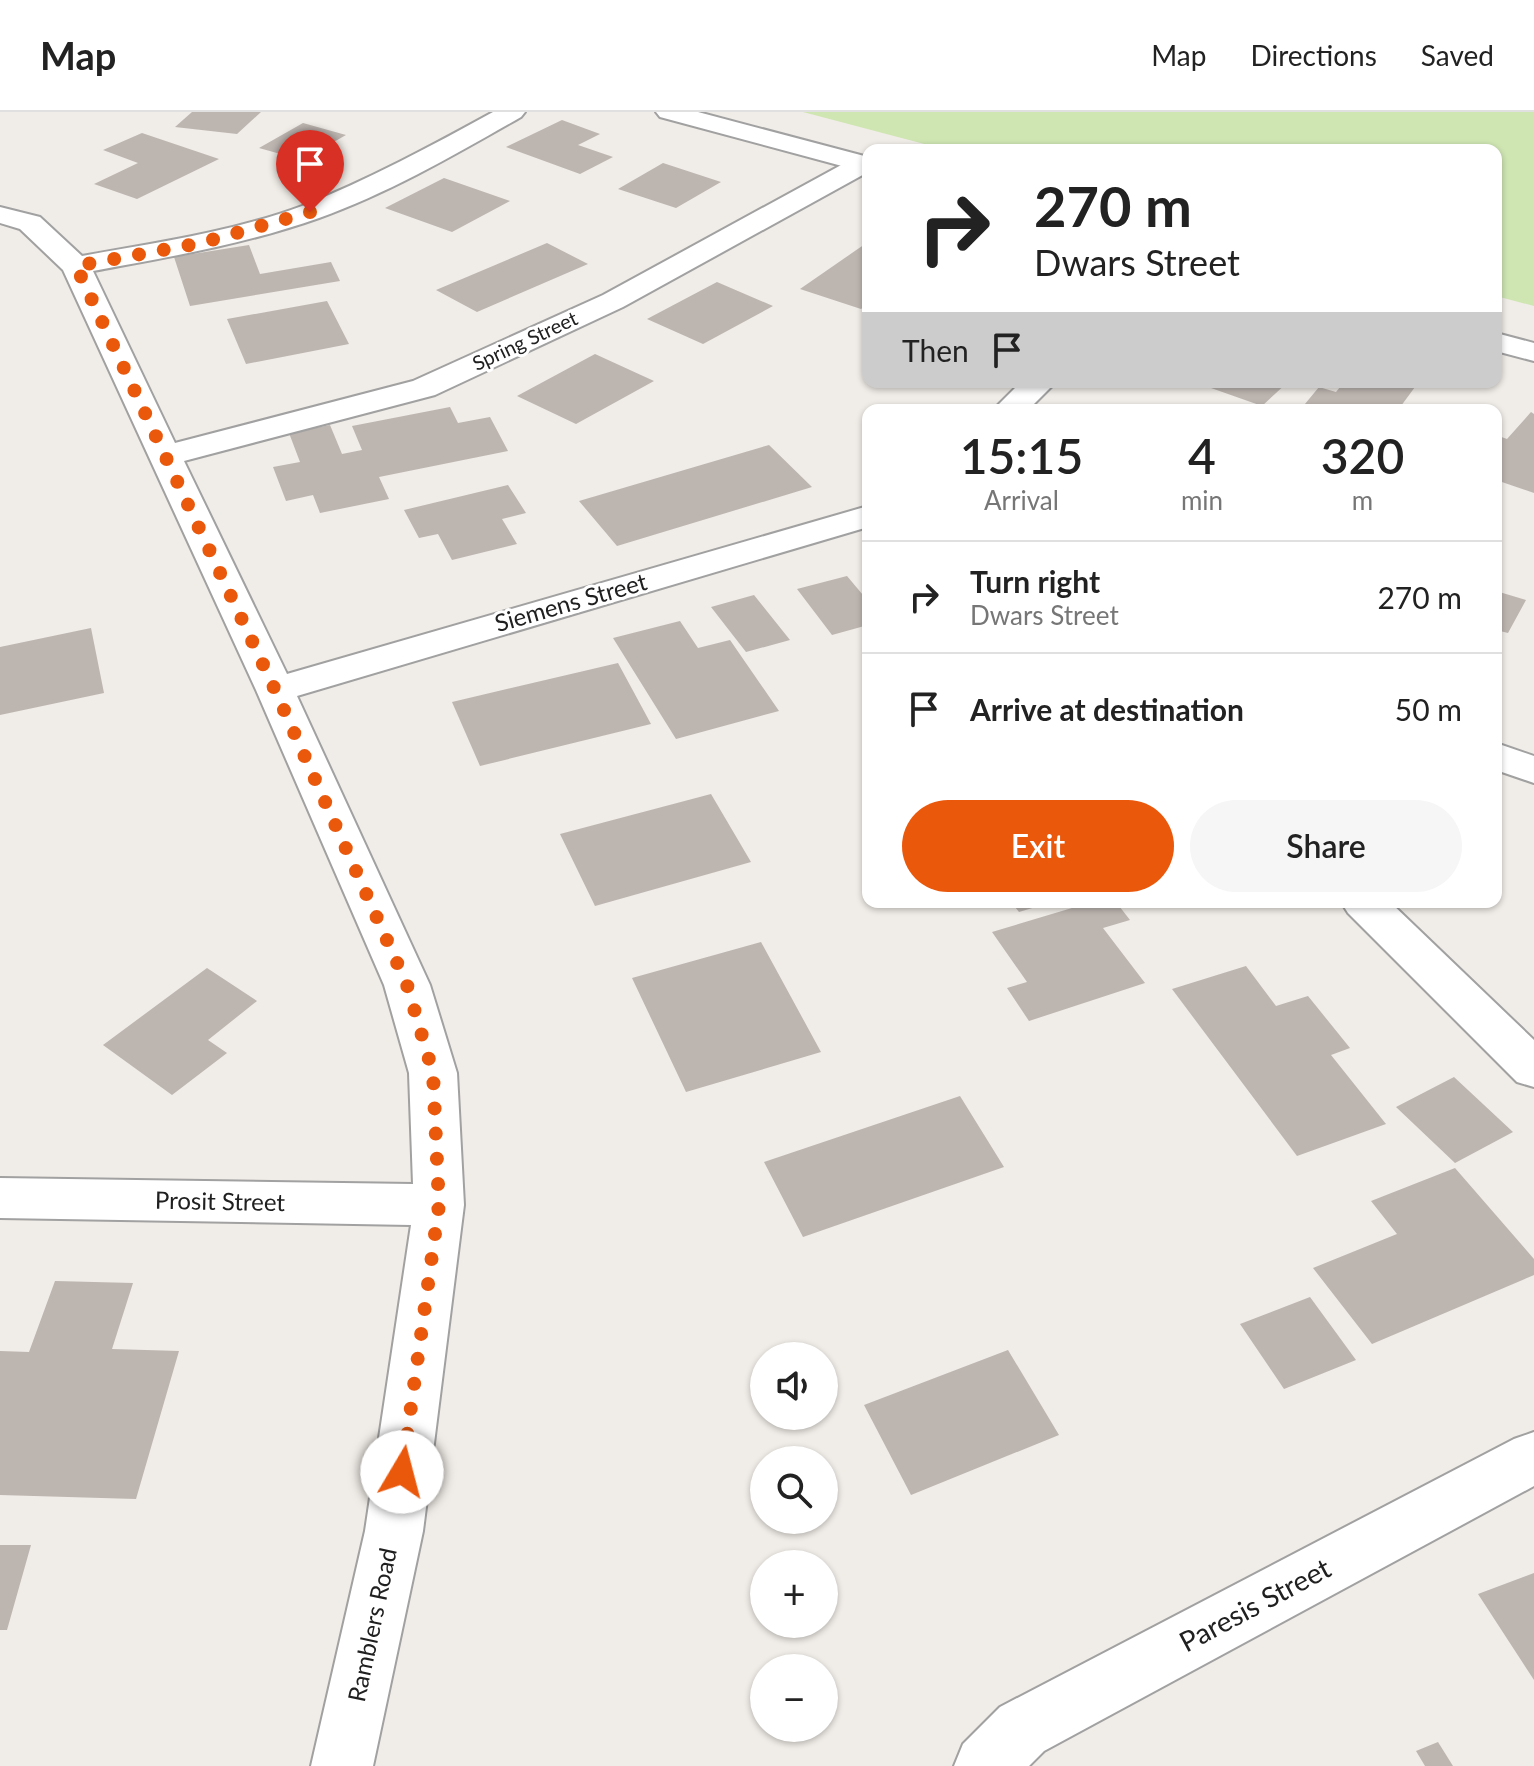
<!DOCTYPE html>
<meta charset="utf-8">
<style>
body{margin:0;font-family:Lato,sans-serif;background:#f6f6f6;color:#222;height:100vh;display:flex;flex-direction:column;font-size:30px;white-space:nowrap}
*{box-sizing:border-box;margin:0}
p{font-size:26px;color:#767676}
.icon{flex:none;width:44px;height:44px;fill:none;stroke:currentColor;stroke-width:2;stroke-linecap:round;stroke-linejoin:round}
.map{position:relative;flex:1;overflow:hidden}
.details{position:absolute;left:862px;top:292px;width:640px;height:504px;display:flex;flex-direction:column;background:#fff;border-radius:16px;box-shadow:0 2px 6px #0004}
.details>*{flex:none}
.top-card{position:absolute;left:862px;top:32px;width:640px;height:244px;border-radius:16px;box-shadow:0 2px 6px #0004;background:#fff;color:#222;overflow:hidden}
.fabs{position:absolute;left:750px;top:1230px;display:grid;gap:16px}
.fabs a{display:grid;place-items:center;width:88px;height:88px;border-radius:50%;background:#fff;box-shadow:0 2px 6px #0004;font-size:40px}
.pin{position:absolute;display:grid;place-items:center;width:68px;height:68px;color:#fff;margin:-82px -34px;border-radius:50% 50% 50% 0;rotate:-45deg;box-shadow:0 0 8px #0007}
.pin .icon{rotate:45deg}
.me{position:absolute;width:88px;margin:-44px;rotate:8deg;stroke-linejoin:round;filter:drop-shadow(0 0 6px #0008)}
.turn{display:flex;align-items:center;gap:28px;height:168px;padding:0 40px;font-size:36px}
.turn .icon{width:104px;height:104px;stroke-width:2.5}
.turn b{display:block;font-size:56px;line-height:68px}
.then{display:flex;align-items:center;height:76px;padding:0 40px;background:#0003;gap:16px;font-size:30px}
.eta{display:flex;justify-content:space-evenly;align-items:center;height:136px;text-align:center}
.eta b{font-size:48px;font-weight:600;line-height:56px}
.button{display:flex;gap:16px;margin-top:auto;padding:16px 40px}
.button a{flex:1;height:92px;border-radius:48px;background:#ea580c;color:#fff;font-size:32px;font-weight:600;line-height:92px;text-align:center}
.button a+a{background:#f6f6f6;color:#222}
ul{padding:0;list-style:none}
li{display:flex;align-items:center;gap:24px;height:112px;padding:0 40px;border-top:2px solid #e0e0e0}
li div{flex:1}
li b{display:block;font-size:30px}
li em{font-style:normal}
header{display:flex;align-items:center;gap:48px;box-sizing:border-box;height:112px;padding:0 40px;background:#fff;border-bottom:2px solid #e0e0e0}
header strong{font-size:38px}
nav{display:flex;gap:44px;margin-inline-start:auto;font-size:28px}
.map>svg:first-child{display:block}
.grass{fill:#cfe5b2}
.building{fill:#bdb5b0}
.lines{fill:none;stroke-linecap:round;stroke-linejoin:round}
.minor-casing{stroke:#a1a1a1;stroke-width:4}
.tertiary-casing{stroke:#a1a1a1;stroke-width:4}
.minor{fill:#fff;fill-rule:evenodd}
.tertiary{fill:#fff;fill-rule:evenodd}
.route{stroke:#ea580c;stroke-width:14;stroke-dasharray:0 25.2}
.labels{text-anchor:middle;stroke-width:6;stroke-linejoin:round;paint-order:stroke}
.far-street-label{font-size:20px;fill:#202020;stroke:#fff}
.street-label{font-size:24px;fill:#202020;stroke:#fff}
.near-street-label{font-size:28px;fill:#202020;stroke:#fff}
</style>
<header>
<strong>Map</strong>
<nav><a>Map</a><a>Directions</a><a>Saved</a></nav>
</header>
<div class="map">
<svg width="1534" height="1654" viewBox="0 0 1534 1654">
<rect width="100%" height="100%" fill="#f0ece7"/>
<path class="grass" d="M803,0H1534V194L1496,184V38H947Z"/>
<path class="building" d="M192,0H261L237,22L175,15Z
M562,8L600,22L578,33L613,45L580,62L506,35Z
M303,11L346,23L302,48L259,36Z
M142,21L219,47L137,87L94,72L138,51L103,38Z
M663,51L721,70L676,96L618,77Z
M444,66L510,89L452,120L385,96Z
M547,131L588,152L477,200L436,178Z
M865,132L868,133V192L861,197L800,177Z
M249,133L260,162L331,150L340,169L190,194L174,145Z
M717,170L773,194L703,232L647,207Z
M327,189L349,232L246,252L227,207Z
M595,242L654,269L576,312L517,284Z
M1194,270H1288L1262,294Z
M1344,270H1396L1415,275L1398,298H1300L1319,275L1336,280Z
M450,295L458,311L490,305L508,339L379,365L389,387L320,401L313,383L286,389L273,355L300,350L289,321L330,313L342,342L362,338L352,314Z
M1531,300L1534,302V381L1496,368V323L1507,327Z
M769,333L812,375L617,434L579,389Z
M508,373L526,401L502,407L517,432L452,448L438,422L419,426L404,398Z
M847,464L868,489V513L832,523L797,477Z
M1496,479L1526,488L1508,521L1496,518Z
M754,483L790,528L746,540L711,495Z
M680,509L698,536L730,528L779,599L676,627L613,526Z
M91,516L104,581L0,603V535Z
M618,551L651,612L480,654L452,590Z
M711,682L751,750L595,794L560,722Z
M1011,790H1048L1049,791L1019,800Z
M1092,790H1116L1130,808L1103,816L1145,871L1029,909L1007,876L1027,870L992,820Z
M761,830L821,940L686,980L632,866Z
M1246,854L1276,894L1308,884L1350,936L1331,943L1386,1012L1297,1044L1172,877Z
M207,856L257,889L208,928L227,941L172,983L103,933Z
M1454,965L1513,1020L1455,1051L1396,995Z
M960,984L1004,1055L803,1125L764,1050Z
M1455,1056L1534,1147V1163L1372,1232L1313,1156L1397,1122L1371,1089Z
M55,1169L133,1171L112,1237L179,1239L136,1387L0,1383V1239L29,1240Z
M1310,1185L1356,1248L1284,1277L1240,1212Z
M1008,1238L1059,1323L911,1383L864,1293Z
M0,1433H31L7,1518H0Z
M1534,1461V1568L1478,1482Z
M1438,1630L1453,1654H1425L1416,1639Z"/>
<g class="lines">
<defs>
<path id="minor" d="M493,0H525L521,5C456,42 389,81 319,106C246,132 169,145 93,159L175,331L413,269L603,183L854,46L868,45V60L623,195L435,283L184,349L287,562L868,394V415L297,584L430,873L457,961L464,1093L423,1419L373,1654H311L365,1419L411,1113L0,1106V1066L413,1072L409,961L384,873L256,578L63,158L20,117L0,111V95L40,105L82,144C155,131 232,120 302,94C368,68 431,34 493,0Z
M1021,270H1056L1028,298H993Z
M1496,631L1534,644V671L1496,658Z
M1341,790H1390L1534,928V975L1517,970L1348,801Z
M1534,1320V1374L1044,1639L1029,1654H954L963,1632L1000,1595L1514,1327Z"/>
<path id="tertiary" d="M656,0H698L868,45V61L660,5Z
M1496,221L1534,231V249L1496,239Z"/>
</defs>
<use href="#minor" class="minor-casing"/>
<use href="#tertiary" class="tertiary-casing"/>
<use href="#minor" class="minor"/>
<use href="#tertiary" class="tertiary"/>
</g>
<g class="lines">
<path class="route" d="M310,100L201,131L76,154L275,578L407,873L433,961L439,1093L402,1360"/>
</g>
<g class="labels">
<g class="far-street-label">
<text transform="translate(525 229) rotate(-25)" y="7">Spring Street</text>
</g>
<g class="street-label">
<text transform="translate(571 491) rotate(-16)" y="8">Siemens Street</text>
<text transform="translate(220 1090) rotate(1)" y="8">Prosit Street</text>
<text transform="translate(373 1513) rotate(-78)" y="8">Ramblers Road</text>
</g>
<g class="near-street-label">
<text transform="translate(1255 1493) rotate(-28)" y="10">Paresis Street</text>
</g>
</g>
</svg>
<div class="fabs">
<a><svg class="icon" aria-label="sound" viewBox="0 0 24 24"><path d="M4 9h4l5-4v14l-5-4H4zM17 9q2 3 0 6"/></svg></a>
<a><svg class="icon" aria-label="search" viewBox="0 0 24 24"><circle cx="10" cy="10" r="6"/><path d="M15 15l6 6"/></svg></a>
<a>+</a>
<a>−</a>
</div>
<div class="pin" style="left:310px;top:100px;background:#d93025"><svg class="icon" aria-label="arrive" viewBox="0 0 24 24"><path d="M6 21V4h12l-3 4 3 4H6"/></svg></div>
<svg class="me" style="left:402px;top:1360px" viewBox="-20 -20 40 40"><circle r="19" fill="#fff"/><path d="M0-13L10 11 0 6-10 11z" fill="#ea580c"/></svg>
<div class="top-card">
<div class="turn"><svg class="icon" aria-label="right" viewBox="0 0 24 24"><path d="M7 20v-9h11M14 6l5 5-5 5"/></svg><div><b>270 m</b>Dwars Street</div></div>
<div class="then">Then<svg class="icon" aria-label="arrive" viewBox="0 0 24 24"><path d="M6 21V4h12l-3 4 3 4H6"/></svg></div>
</div>
<section class="details">
<div class="eta">
<div><b>15:15</b><p>Arrival</p></div>
<div><b>4</b><p>min</p></div>
<div><b>320</b><p>m</p></div>
</div>
<ul>
<li><svg class="icon" aria-label="right" viewBox="0 0 24 24"><path d="M7 20v-9h11M14 6l5 5-5 5"/></svg><div><b>Turn right</b><p>Dwars Street</p></div><em>270 m</em></li>
<li><svg class="icon" aria-label="arrive" viewBox="0 0 24 24"><path d="M6 21V4h12l-3 4 3 4H6"/></svg><div><b>Arrive at destination</b></div><em>50 m</em></li>
</ul>
<div class="button"><a>Exit</a><a>Share</a></div>
</section>
</div>
